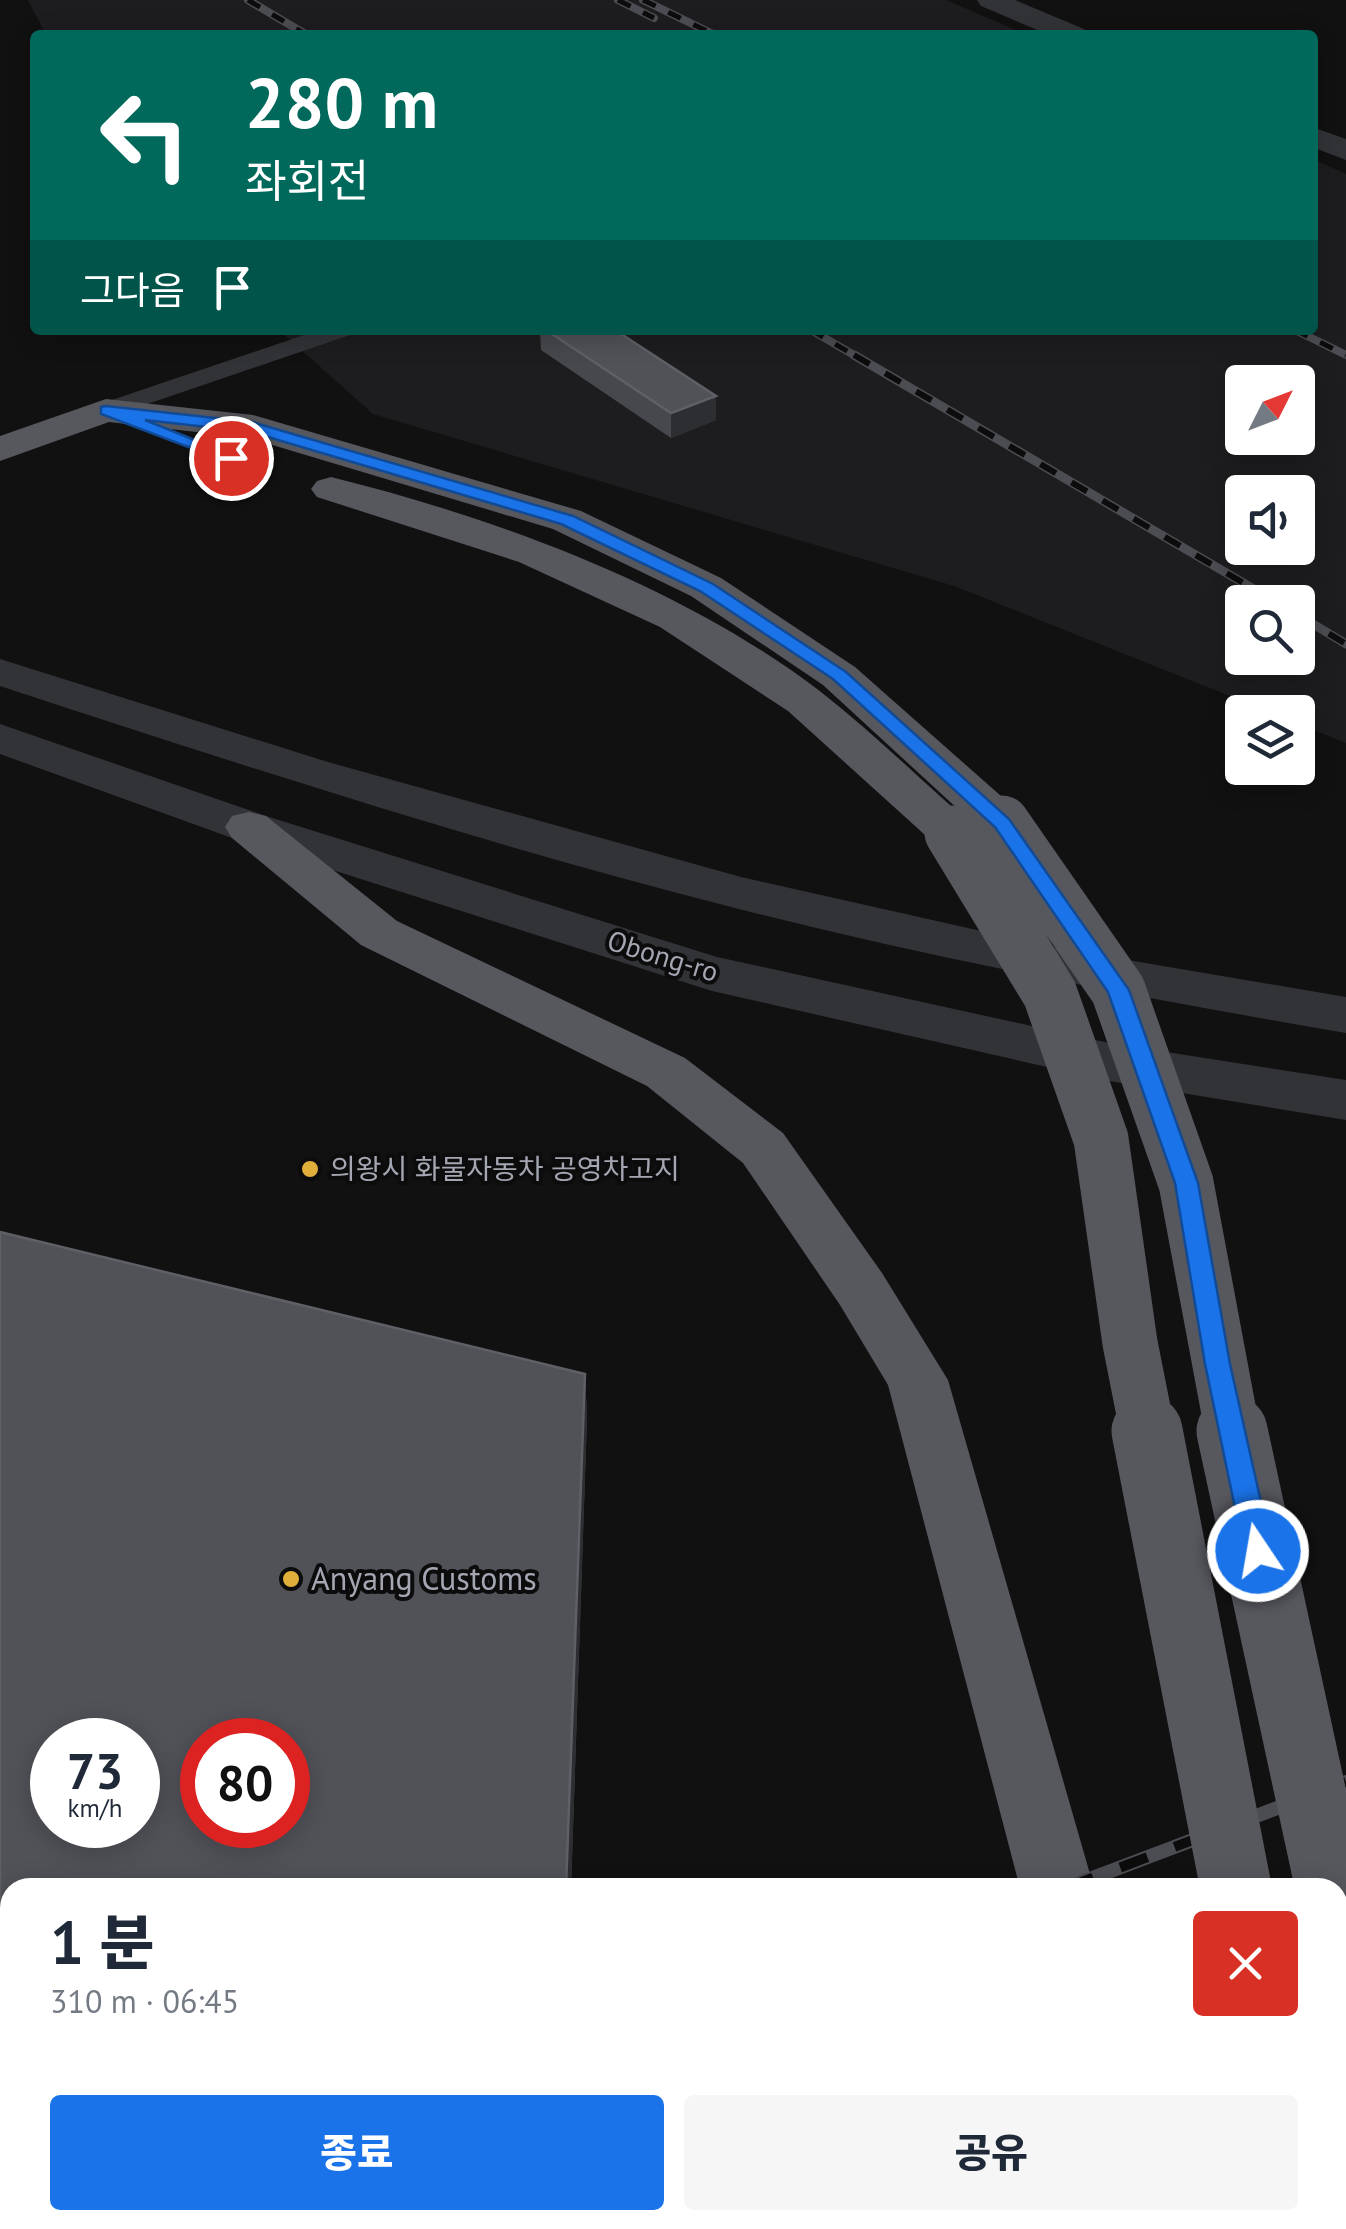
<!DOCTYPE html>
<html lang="ko">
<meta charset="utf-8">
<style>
body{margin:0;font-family:"PT Sans","Noto Sans KR",sans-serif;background:#f6f6f7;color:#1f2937;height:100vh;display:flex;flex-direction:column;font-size:38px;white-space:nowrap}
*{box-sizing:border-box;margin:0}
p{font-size:32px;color:#747a83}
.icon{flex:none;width:55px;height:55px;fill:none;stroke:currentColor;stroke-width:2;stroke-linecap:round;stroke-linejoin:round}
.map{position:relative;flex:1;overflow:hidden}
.details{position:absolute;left:0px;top:1878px;width:1348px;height:352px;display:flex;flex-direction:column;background:#fff;border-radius:30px 30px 0 0;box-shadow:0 5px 25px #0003}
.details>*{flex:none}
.top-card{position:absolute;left:30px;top:30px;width:1288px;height:305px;border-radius:10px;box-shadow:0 5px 25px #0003;background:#00695c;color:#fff;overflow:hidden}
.needle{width:65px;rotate:48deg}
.fabs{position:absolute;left:1225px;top:365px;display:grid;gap:20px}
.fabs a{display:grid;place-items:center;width:90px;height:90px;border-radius:10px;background:#fff;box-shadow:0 5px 25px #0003;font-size:50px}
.speed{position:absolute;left:30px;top:1718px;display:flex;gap:20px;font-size:50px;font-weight:700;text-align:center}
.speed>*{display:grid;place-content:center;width:130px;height:130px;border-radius:50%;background:#fff;box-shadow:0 5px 25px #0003;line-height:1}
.speed small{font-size:25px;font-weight:400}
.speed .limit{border:15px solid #d22;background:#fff;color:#111}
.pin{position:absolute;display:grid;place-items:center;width:85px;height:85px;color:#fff;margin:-42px;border:5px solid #fff;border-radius:50%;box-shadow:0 2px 10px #0007}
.me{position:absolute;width:110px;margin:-55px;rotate:348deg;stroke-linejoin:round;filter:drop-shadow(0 0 8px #0008)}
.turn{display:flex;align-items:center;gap:35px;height:210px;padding:0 50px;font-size:45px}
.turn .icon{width:130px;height:130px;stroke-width:2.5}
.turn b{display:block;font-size:70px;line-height:85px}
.then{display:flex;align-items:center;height:95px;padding:0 50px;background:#0003;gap:20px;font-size:38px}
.round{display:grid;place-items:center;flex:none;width:105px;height:105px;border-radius:10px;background:#f6f6f7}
.headline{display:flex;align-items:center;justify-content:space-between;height:170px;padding:0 50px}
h1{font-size:60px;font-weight:800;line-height:75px}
.button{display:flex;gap:20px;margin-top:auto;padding:20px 50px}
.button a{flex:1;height:115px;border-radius:10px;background:#1a73e8;color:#fff;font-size:40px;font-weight:800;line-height:115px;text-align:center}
.button a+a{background:#f6f6f7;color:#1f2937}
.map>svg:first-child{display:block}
.built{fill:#1d1d1f;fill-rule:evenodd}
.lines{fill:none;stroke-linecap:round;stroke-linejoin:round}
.service{fill:#323337;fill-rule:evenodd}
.minor{fill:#323337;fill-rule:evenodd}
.tertiary{fill:#323337;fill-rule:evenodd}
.trunk{fill:#57585e;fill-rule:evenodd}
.rail-far2-casing{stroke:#4c4d52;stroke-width:8}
.rail-far1-casing{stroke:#4c4d52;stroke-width:9}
.rail-casing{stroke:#4c4d52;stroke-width:14}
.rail-far2{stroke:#0c0c0d;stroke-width:5;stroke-dasharray:14;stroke-linecap:butt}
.rail-far1{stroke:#0c0c0d;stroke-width:6;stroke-dasharray:18;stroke-linecap:butt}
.rail{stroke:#0c0c0d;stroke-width:10;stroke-dasharray:29;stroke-linecap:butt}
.trunk-bridge-far1{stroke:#57585e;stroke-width:55}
.trunk-bridge{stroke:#57585e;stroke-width:71}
.wall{fill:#47484d}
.shaded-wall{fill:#2d2e31}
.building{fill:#515258;stroke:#5e6066;stroke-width:2.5;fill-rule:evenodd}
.route{fill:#1a73e8;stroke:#114b97;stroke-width:2.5}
.poi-dot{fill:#e0af3b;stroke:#0c0c0d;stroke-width:4}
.labels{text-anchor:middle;stroke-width:8;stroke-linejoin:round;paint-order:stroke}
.street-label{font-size:28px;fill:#a4a7b2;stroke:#0c0c0d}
.poi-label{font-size:28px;fill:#a4a7b2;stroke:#0c0c0d;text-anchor:start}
.near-poi-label{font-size:32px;fill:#a4a7b2;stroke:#0c0c0d;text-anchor:start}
</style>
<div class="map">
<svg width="1346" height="2229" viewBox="0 0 1346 2229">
<rect width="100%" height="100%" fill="#111112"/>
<path class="built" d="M28,0H946L1027,35H46Z
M1313,159L1346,174V743L1298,724V712H1270L954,586L373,414L279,330H1312ZM1242,382H1298V438H1242ZM1242,492H1298V548H1242ZM1242,602H1298V658H1242Z"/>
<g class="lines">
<path class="service" d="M319,330H353L350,335L115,415H97L94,410L97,405Z"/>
<path class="minor" d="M640,2220H741L737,2229H636Z"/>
<path class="tertiary" d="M977,0H1015L1084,29L1088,35H1049L981,6Z
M1312,127L1346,139V160L1312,147Z
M0,659L328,762L741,877L1057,948L1346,997V1033C1142,998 939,960 739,909C490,846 244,766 0,686Z
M0,724L266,816L717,957L1109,1043L1346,1080V1120L1109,1081L712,991L232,838L0,754Z"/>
<path class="trunk" d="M106,399L253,415L581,511L721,578L855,667L1019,812L1026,823L1019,834L1002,838L985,834L823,685L691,596L553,529L249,438L109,422L0,461V436Z
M331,477C497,518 684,587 821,692C872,732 920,779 969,822L976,833L969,844L952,848L935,844L788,711L660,627L519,562L317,497L311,489L317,481Z
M249,812L266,816L397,921L685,1058L783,1133L882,1273L948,1380L1094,1888H1020L888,1385L840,1305L743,1163L647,1086L361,945L232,838L225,827L232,816Z
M1338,2209L1343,2229H1261L1260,2220H1338Z
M1110,2220H1192L1194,2229H1112Z"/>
<defs>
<path id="rail-far2" d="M248,0L307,35
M618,0L654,18
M643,0L715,35
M811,330L859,358
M1295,330L1346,355"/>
<path id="rail-far1" d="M854,355L1276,602
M1298,615L1346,644"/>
<path id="rail" d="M1066,1888L1346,1782
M0,2125L10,2124"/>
</defs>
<use href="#rail-far2" class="rail-far2-casing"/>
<use href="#rail-far1" class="rail-far1-casing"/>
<use href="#rail" class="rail-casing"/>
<use href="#rail-far2" class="rail-far2"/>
<use href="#rail-far1" class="rail-far1"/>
<use href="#rail" class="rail"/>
<path class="trunk-bridge-far1" d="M1002,823L1118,990L1186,1183L1233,1434
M952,833L1050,994L1101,1139L1130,1343L1148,1434"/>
<path class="trunk-bridge" d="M1147,1431L1236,1888
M1232,1431L1331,1888
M1338,1919L1346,1958"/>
</g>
<path class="wall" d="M540,330H615L716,396V420L671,438L541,350Z
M0,1232L585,1374L587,1418L571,1888H10V2073L0,2074Z"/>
<path class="shaded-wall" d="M716,396V420L671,438V413Z
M585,1374L587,1418L571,1888H566Z"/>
<path class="building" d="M546,330H615L716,396L671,413Z
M0,1232L585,1374L566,1888H10V2036L0,2038ZM52,1740H138V1825H52ZM202,1740H288V1825H202Z"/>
<path class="route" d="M106,406L252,422L573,516L713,584L846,672L1009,819L1129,990L1198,1183L1230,1364L1272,1551L1268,1559L1258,1563L1248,1559L1244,1551L1205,1364L1175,1183L1108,992L995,827L833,679L700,591L561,524L251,432L145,420L239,458L225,461L101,414V407Z"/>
<g class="poi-dot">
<circle cx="310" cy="1169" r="10"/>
<circle cx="291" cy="1579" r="10"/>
</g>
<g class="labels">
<g class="street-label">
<text transform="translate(663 956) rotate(17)" y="10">Obong-ro</text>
</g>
<g class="poi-label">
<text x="330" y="1179">의왕시 화물자동차 공영차고지</text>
</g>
<g class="near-poi-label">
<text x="311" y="1590">Anyang Customs</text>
</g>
</g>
</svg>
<div class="fabs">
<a><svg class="needle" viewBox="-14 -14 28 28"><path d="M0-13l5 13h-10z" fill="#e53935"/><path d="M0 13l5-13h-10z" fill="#747a83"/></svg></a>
<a><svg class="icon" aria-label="sound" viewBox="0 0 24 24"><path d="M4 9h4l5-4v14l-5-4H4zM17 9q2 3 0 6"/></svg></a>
<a><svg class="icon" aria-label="search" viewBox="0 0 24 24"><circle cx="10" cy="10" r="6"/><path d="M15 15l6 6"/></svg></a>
<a><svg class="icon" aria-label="layers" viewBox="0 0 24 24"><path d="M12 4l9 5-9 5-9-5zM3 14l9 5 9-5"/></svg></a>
</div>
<div class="speed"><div>73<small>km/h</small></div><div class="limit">80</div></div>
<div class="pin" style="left:231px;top:458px;background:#d93025"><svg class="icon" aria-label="arrive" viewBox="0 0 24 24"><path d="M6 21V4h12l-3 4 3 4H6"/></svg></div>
<svg class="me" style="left:1258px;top:1551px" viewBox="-20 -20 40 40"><circle r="17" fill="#1a73e8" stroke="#fff" stroke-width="3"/><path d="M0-11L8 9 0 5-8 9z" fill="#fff"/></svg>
<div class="top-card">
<div class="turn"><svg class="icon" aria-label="left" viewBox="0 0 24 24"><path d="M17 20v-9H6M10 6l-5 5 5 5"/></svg><div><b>280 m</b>좌회전</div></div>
<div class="then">그다음<svg class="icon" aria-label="arrive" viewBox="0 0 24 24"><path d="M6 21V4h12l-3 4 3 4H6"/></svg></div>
</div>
<section class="details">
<div class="headline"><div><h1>1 분</h1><p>310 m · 06:45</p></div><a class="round" style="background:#d93025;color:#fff"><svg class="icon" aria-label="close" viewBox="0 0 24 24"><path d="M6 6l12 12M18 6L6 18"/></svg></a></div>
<div class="button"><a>종료</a><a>공유</a></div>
</section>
</div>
